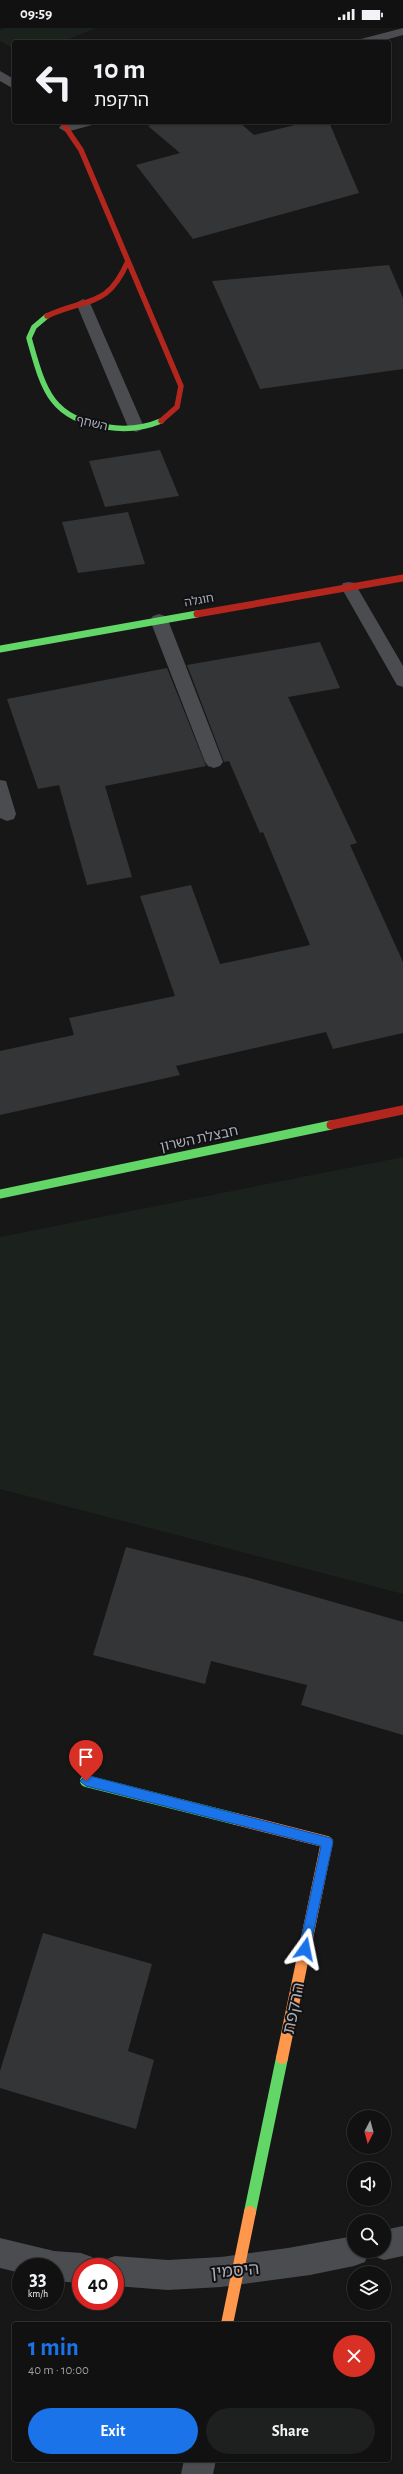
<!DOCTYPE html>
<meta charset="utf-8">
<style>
body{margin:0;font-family:"Alegreya Sans","Noto Sans Hebrew",sans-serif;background:#1e1f1f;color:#f1f3f6;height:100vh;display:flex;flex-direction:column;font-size:15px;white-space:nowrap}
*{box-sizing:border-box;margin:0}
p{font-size:13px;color:#9c9d9f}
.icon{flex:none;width:22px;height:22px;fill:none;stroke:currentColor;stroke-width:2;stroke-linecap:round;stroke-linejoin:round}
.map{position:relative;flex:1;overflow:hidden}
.panel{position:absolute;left:12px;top:2294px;width:379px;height:140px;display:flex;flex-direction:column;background:#111;border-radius:4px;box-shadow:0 1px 3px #0004,0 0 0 1px #303131}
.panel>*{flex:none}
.hud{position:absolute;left:12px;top:12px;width:379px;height:84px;border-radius:4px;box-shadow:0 1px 3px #0004,0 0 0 1px #303131;background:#111;color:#f1f3f6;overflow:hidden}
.needle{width:26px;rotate:186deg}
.tools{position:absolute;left:347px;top:2082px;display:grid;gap:8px}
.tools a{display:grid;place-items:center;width:44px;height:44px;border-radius:50%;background:#111;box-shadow:0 1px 3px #0004,0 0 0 1px #303131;font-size:20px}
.speed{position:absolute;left:12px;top:2230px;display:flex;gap:8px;font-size:20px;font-weight:700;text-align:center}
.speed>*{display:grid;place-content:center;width:52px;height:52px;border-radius:50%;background:#111;box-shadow:0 1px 3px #0004,0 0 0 1px #303131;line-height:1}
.speed small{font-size:10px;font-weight:400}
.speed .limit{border:6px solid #d22;background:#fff;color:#111}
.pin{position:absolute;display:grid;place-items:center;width:34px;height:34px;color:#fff;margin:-41px -17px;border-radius:50% 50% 50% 0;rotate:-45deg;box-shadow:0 0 4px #0007}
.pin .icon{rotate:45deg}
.me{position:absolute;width:44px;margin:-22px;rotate:12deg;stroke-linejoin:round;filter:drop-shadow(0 0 3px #0008)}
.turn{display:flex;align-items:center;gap:14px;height:84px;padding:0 16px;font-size:18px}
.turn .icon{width:52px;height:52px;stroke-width:2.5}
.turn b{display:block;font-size:28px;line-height:34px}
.round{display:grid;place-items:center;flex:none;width:42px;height:42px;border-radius:21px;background:#1e1f1f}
.head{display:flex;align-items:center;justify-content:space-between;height:68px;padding:0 16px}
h1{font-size:24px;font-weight:700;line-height:30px;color:#1a73e8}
.action{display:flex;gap:8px;margin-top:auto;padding:8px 16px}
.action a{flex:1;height:46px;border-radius:24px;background:#1a73e8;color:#fff;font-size:16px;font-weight:700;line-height:46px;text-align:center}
.action a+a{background:#1e1f1f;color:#f1f3f6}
.status{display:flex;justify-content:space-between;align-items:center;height:28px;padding:0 20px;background:#111;direction:ltr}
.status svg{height:11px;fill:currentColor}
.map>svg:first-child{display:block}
.green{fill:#1b211c}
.building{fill:#343537}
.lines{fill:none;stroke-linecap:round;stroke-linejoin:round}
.lane{fill:#4b4c50;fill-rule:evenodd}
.street{fill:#4b4c50;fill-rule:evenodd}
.fast-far3{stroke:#63d668;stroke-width:5.5}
.fast-far2{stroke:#63d668;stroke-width:7}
.fast-far1{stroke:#63d668;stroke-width:9}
.fast{stroke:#63d668;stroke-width:12}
.slow{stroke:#ff974d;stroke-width:12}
.jam-far2{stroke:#b3261e;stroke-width:5.5}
.jam-far1{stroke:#b3261e;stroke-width:7}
.jam{stroke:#b3261e;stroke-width:9}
.route{fill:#1a73e8;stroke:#114b97}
.labels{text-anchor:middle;stroke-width:4;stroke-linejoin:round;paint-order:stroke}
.far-street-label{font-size:12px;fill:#a8adb8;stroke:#111113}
.street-label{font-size:14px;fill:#a8adb8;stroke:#111113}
.near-street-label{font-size:17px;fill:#a8adb8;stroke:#111113}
</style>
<div class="status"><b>09:59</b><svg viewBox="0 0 49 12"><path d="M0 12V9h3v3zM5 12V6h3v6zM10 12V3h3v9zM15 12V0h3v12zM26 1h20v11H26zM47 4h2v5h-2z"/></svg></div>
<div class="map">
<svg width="403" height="2446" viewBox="0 0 403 2446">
<rect width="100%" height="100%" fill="#171717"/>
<path class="green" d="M5,0H96L62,14H14V21L0,13V2Z
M403,1129V1566L0,1461V1209Z"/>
<path class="building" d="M161,94H239L254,107L307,94H329L359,165L193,211L136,137L180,125L148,98Z
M389,237L403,270V341L260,361L212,253Z
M160,422L179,468L105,479L89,433Z
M128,484L145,536L78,545L62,494Z
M320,614L340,660L288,669L357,815L350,817L403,934V1005L333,1021L326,1004L176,1038L180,1047L0,1087V1023L74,1007L69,990L175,968L140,868L191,857L220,936L310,917L263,804L260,805L229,733L224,734L187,637Z
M167,640L206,738L105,758L132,849L87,857L59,757L38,761L7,671Z
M126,1519L246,1549L403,1594V1707L301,1677L307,1657L211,1633L205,1656L93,1627Z
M43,1905L152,1936L128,2023L154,2032L136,2101L0,2060V2043Z"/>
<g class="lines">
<path class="lane" d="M83,271L90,275L144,399L141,402L136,404L128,399L76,275Z
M349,554L355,555L357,559L403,638V659L397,657L341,559L343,555Z
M159,586L165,588L168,592L223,734L220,738L214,740L208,738L205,734L150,592L153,588Z
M0,752L6,753L16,786L14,791L7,793L0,790Z"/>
<path class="street" d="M403,0V7L378,14H359L361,11Z
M0,43L14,51V61L0,53Z
M73,94H94L92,97L66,104L59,100L61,97Z
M403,2198V2228L384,2232L373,2228L372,2223H384V2202Z
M354,2208V2223H369L365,2234L354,2238L310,2247L221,2259L168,2262L115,2258V2239H102L104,2232L115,2228L168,2232L221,2229L288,2220Z
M0,2210L54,2223L81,2225L92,2229L96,2239H81V2255L55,2253V2239H21V2245L0,2240Z
M184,2432H216L213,2446H181Z"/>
<path class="fast-far3" d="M47,288L34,299L29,310C43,359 49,391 107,399C125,402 144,400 161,393"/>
<path class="fast-far2" d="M0,621L197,586"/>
<path class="fast-far1" d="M0,1166L331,1097"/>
<path class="fast" d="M86,1753L236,1791
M250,2184L282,2030"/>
<path class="slow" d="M236,1791L327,1814L282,2030
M227,2296L250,2184"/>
<path class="jam-far2" d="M62,94L81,122L181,358L177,379L161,393
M47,288C88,269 107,281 128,233"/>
<path class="jam-far1" d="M197,586L403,550"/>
<path class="jam" d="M331,1097L403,1082"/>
</g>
<path class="route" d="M86,1747L331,1810L333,1814L309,1925L305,1927L299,1921L321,1818L86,1758L80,1753Z"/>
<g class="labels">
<g class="far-street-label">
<text transform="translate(92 395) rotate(13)" y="4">השחף</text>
<text transform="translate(199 572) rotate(-10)" y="4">חוגלה</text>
</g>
<g class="street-label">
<text transform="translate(199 1110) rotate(-12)" y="5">חבצלת השרון</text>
</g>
<g class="near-street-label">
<text transform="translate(293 1980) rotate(-78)" y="6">הרקפת</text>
<text transform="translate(235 2242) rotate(-5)" y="6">היסמין</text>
</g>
</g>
</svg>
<div class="tools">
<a><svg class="needle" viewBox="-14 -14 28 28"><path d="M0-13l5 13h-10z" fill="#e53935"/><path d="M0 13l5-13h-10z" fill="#9c9d9f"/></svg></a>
<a><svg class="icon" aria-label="sound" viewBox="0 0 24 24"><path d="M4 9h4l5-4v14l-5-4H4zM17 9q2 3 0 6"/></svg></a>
<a><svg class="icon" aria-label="search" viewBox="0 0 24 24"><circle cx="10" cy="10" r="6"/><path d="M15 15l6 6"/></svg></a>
<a><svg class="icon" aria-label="layers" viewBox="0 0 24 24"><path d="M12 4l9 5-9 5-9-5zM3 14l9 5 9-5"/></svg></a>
</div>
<div class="speed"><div>33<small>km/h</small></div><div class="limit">40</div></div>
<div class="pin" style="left:86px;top:1753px;background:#d93025"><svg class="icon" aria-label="arrive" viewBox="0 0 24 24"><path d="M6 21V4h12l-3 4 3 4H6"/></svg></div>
<svg class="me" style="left:305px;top:1921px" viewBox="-20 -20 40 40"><path d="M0-17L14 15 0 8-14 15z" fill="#1a73e8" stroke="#fff" stroke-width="4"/></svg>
<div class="hud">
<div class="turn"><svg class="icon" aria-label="left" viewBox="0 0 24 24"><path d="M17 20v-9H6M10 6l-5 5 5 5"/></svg><div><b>10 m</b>הרקפת</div></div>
</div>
<section class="panel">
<div class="head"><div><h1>1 min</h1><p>40 m · 10:00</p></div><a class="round" style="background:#d93025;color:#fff"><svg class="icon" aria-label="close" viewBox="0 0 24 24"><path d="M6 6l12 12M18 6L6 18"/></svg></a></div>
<div class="action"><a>Exit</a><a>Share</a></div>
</section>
</div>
